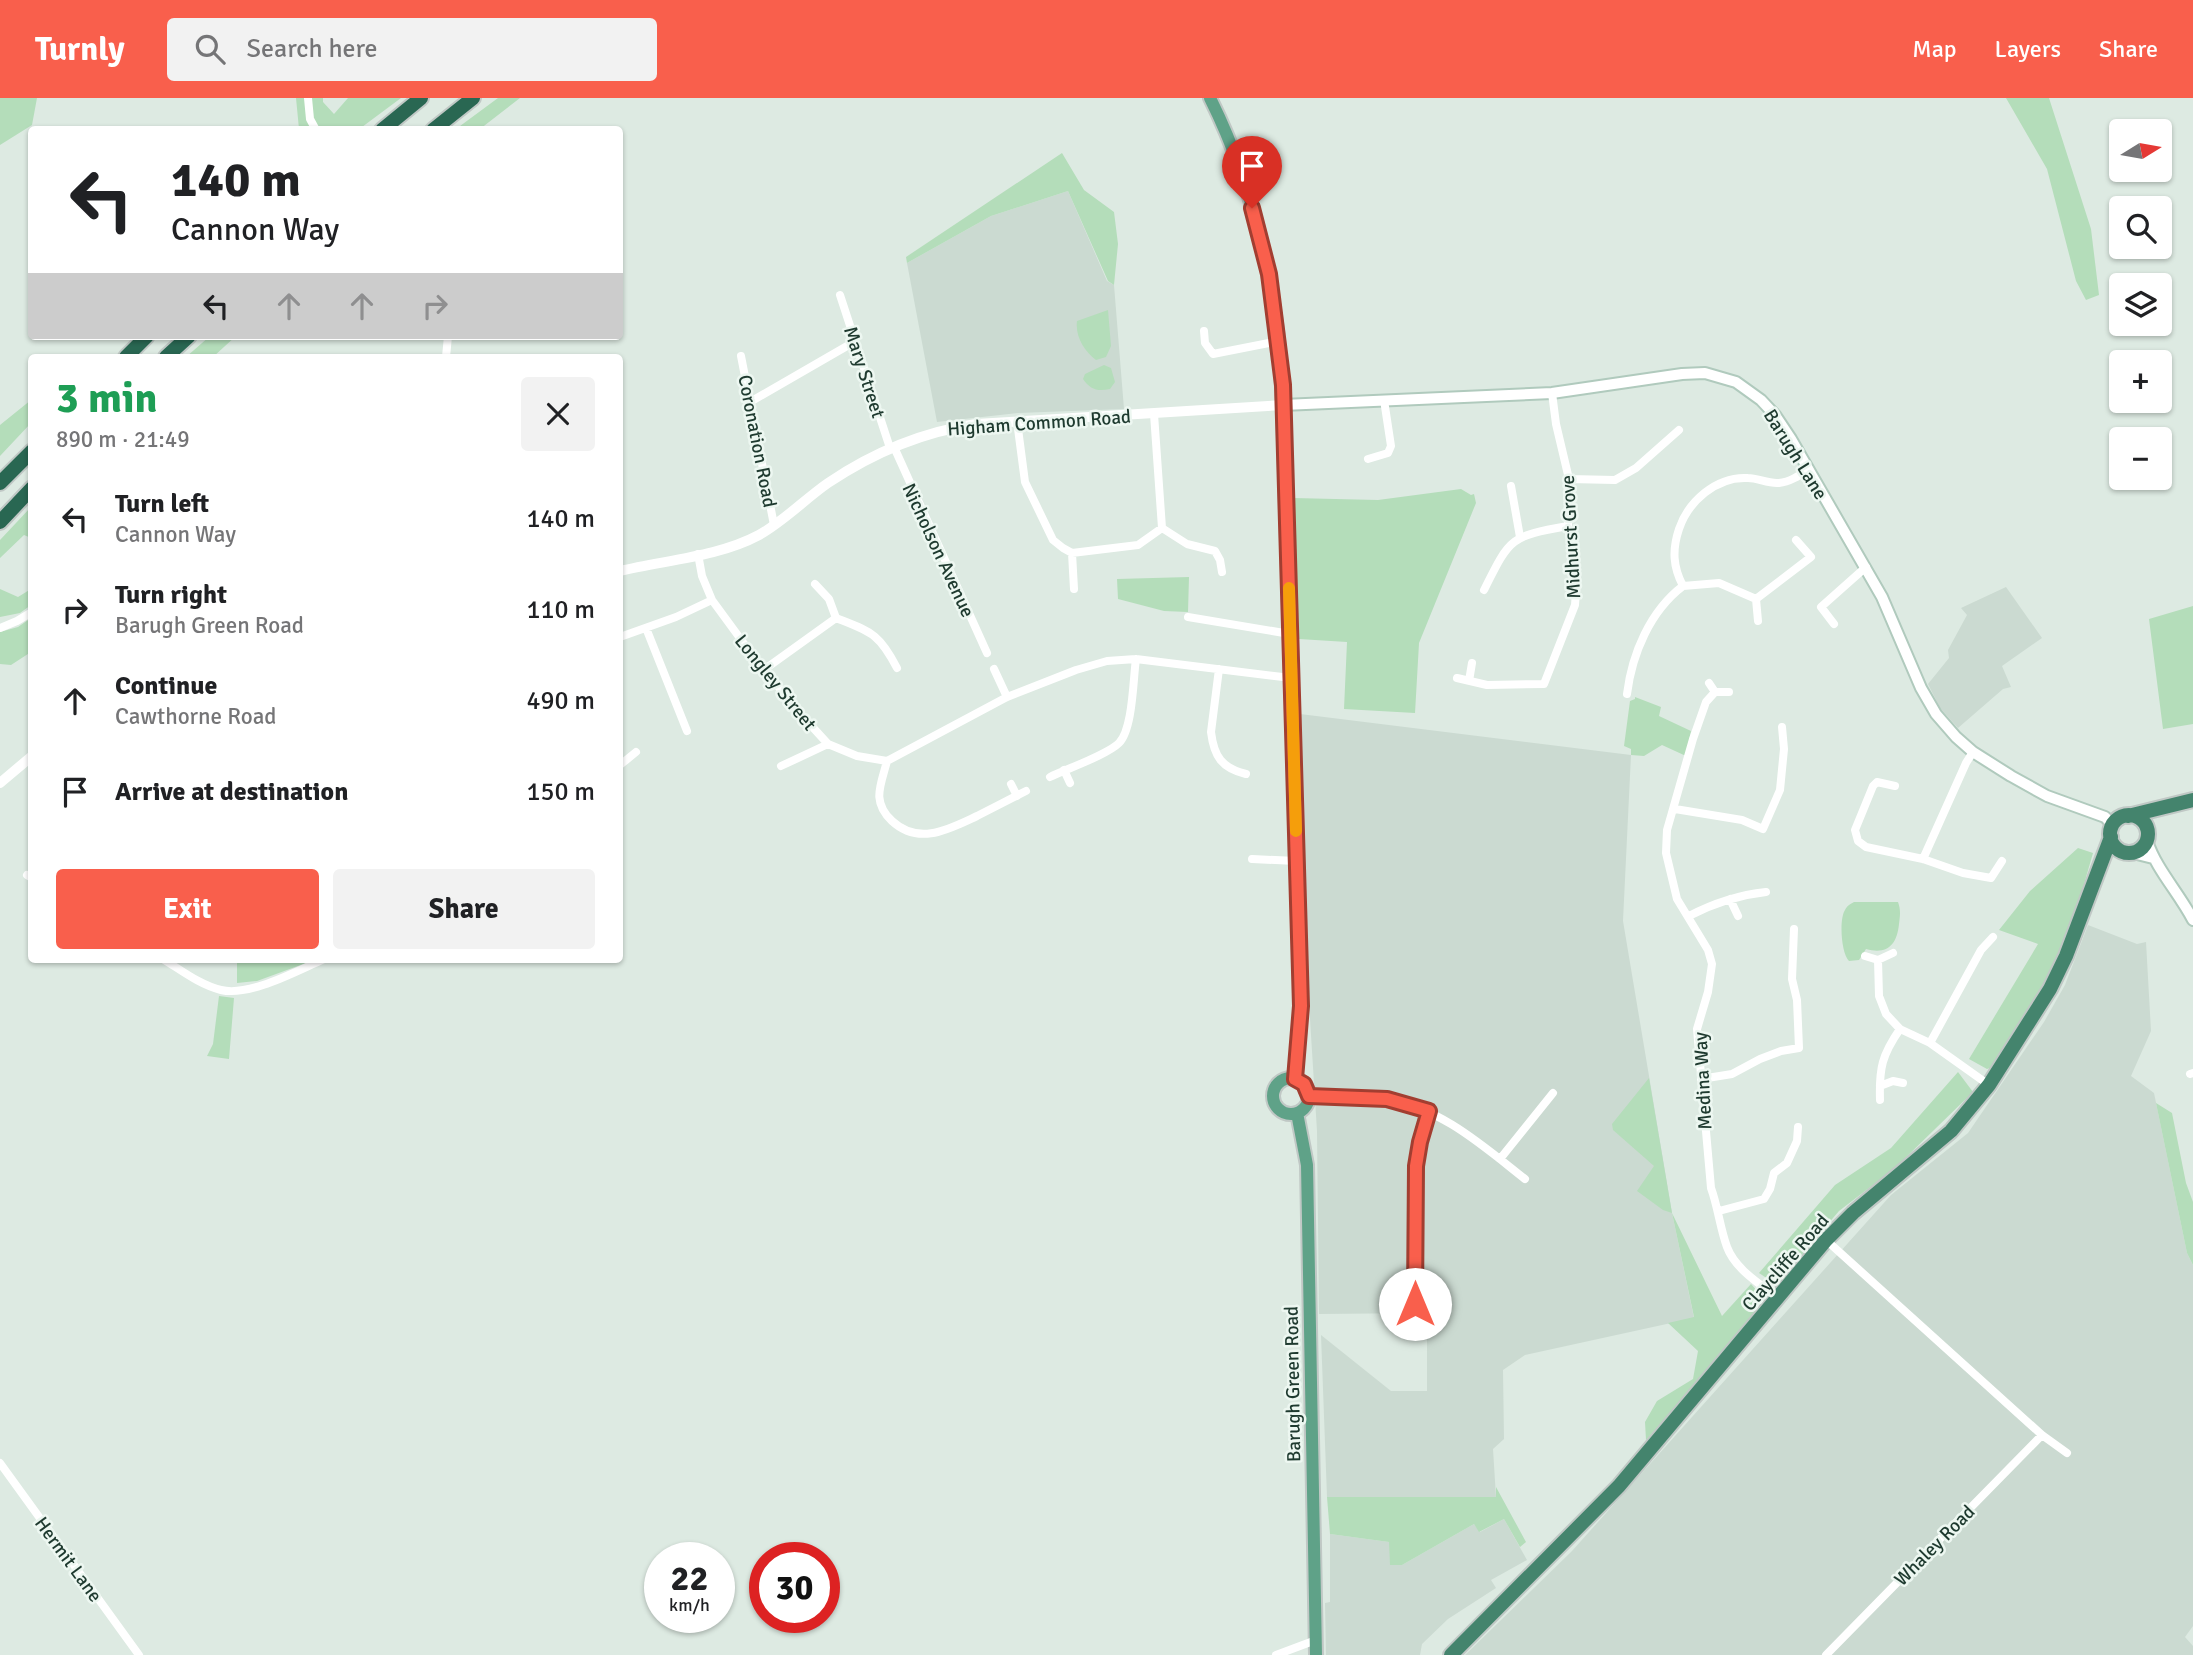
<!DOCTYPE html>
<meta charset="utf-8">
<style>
body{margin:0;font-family:Signika,sans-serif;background:#f2f2f2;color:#202124;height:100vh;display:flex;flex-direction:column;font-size:26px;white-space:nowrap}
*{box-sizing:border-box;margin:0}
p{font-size:23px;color:#757577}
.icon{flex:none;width:38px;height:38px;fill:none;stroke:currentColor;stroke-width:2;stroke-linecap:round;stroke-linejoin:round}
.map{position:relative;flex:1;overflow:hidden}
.drawer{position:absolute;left:28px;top:256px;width:595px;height:609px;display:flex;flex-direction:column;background:#fff;border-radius:7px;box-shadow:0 2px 5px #0004}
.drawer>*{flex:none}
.guide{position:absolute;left:28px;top:28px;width:595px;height:214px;border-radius:7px;box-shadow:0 2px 5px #0004;background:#fff;color:#202124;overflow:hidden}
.needle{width:46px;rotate:79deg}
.fabs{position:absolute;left:2109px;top:21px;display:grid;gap:14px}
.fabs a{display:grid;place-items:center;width:63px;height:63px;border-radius:7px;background:#fff;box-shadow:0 2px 5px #0004;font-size:35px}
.speed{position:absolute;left:644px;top:1444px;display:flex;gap:14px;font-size:35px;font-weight:700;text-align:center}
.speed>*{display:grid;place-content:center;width:91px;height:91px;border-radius:50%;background:#fff;box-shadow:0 2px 5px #0004;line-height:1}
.speed small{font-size:18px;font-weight:400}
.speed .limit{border:10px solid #d22;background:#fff;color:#111}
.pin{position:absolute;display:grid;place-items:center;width:60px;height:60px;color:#fff;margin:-72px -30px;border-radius:50% 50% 50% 0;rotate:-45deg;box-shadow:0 0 7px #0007}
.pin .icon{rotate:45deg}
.me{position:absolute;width:77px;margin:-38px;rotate:0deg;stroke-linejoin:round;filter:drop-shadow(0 0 5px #0008)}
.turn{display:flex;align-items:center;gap:24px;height:147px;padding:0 28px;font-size:32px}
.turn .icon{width:91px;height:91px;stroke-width:2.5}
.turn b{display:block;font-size:49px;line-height:60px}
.lanes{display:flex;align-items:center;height:66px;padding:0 28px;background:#0003;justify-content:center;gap:35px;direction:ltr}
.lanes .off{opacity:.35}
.round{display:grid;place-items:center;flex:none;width:74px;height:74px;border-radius:7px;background:#f2f2f2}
.head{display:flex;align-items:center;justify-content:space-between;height:119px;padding:0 28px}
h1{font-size:42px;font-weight:800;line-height:52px;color:#1e9e55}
.cta{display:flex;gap:14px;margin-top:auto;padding:14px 28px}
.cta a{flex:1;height:80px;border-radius:7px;background:#f95f4c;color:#fff;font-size:28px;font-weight:800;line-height:80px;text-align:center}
.cta a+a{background:#f2f2f2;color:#202124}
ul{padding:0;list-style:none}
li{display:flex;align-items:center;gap:21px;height:91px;padding:0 28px}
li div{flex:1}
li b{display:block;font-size:26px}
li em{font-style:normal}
header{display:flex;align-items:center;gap:42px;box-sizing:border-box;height:98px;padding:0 35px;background:#f95f4c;color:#fff}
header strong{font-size:33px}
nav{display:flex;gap:38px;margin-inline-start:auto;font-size:24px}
.search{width:490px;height:63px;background:#f2f2f2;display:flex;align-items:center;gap:18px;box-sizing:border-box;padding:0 24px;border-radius:7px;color:#757577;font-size:26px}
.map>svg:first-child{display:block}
.built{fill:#cbdad1}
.green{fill:#b4ddba}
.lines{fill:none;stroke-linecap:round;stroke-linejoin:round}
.secondary-casing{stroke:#b0cabd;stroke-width:14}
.primary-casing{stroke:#c0c8c5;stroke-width:16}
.trunk-casing{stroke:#c0c8c5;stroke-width:18}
.motorway-casing{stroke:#c0c8c5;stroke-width:18}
.minor{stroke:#fff;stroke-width:8}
.tertiary{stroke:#fff;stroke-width:10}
.secondary{stroke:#fff;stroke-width:10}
.primary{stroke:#5fa288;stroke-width:12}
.trunk{stroke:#44846d;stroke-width:14}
.motorway{stroke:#296752;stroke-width:14}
.route-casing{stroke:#a23e31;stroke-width:18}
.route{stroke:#f95f4c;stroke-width:12}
.slow{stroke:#f59e0b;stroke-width:12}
.labels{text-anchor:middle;stroke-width:5;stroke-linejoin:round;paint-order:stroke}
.street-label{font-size:19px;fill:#1e3a2f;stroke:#edf7f1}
</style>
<header>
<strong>Turnly</strong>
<div class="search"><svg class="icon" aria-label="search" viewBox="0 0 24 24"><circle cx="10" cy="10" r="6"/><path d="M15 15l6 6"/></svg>Search here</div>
<nav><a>Map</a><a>Layers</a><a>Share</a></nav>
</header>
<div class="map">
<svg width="2193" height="1557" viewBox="0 0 2193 1557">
<rect width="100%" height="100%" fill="#ddeae2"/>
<path class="built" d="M1068,93L1107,183L1114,187L1124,311L1018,315L937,324L907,165L991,118Z
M2006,489L2042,540L2002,568L2011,589L2003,591L1958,630L1940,610L1928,586L1949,560L1948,552L1967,517L1961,510Z
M1300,616L1631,657L1623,823L1672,1115L1694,1220L1525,1257L1503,1272L1504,1341L1493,1351L1496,1399H1327L1321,1237L1391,1293H1427V1215L1319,1216L1317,1033L1310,921Z
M2088,827L2137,846L2146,844L2151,933L2131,978L2154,995L2187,1155L2193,1167V1528L2185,1539L2193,1548V1557H1465L1572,1453L1891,1097L1968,1035L2044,924L2065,887Z
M1504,1421L1527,1462L1491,1482L1496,1490L1448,1521L1422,1546L1420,1557H1326L1325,1505L1330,1504V1436L1389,1444L1402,1467L1474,1426L1480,1434Z"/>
<path class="green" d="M0,0H37L32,27L0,47Z
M296,0H323V4L334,16L348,0H401L358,32L299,31Z
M498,0H520L480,31H456Z
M2006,0H2049L2091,131L2099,197L2086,202L2076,183L2047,71Z
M1062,55L1084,92L1114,114L1118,146L1114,187L1108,183L1068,93L991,118L907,165L906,159Z
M1108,212L1111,248L1106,259L1096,262C1084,253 1075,238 1077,223Z
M210,238H236L213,259H186Z
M1104,267L1111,270L1115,284L1110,291C1097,294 1090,291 1083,281L1085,276Z
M31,302V325L0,358V327Z
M1461,391L1471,397L1474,396L1476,405L1419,545L1415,615L1344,611L1347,544L1299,541L1293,400L1378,402Z
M31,409V440L24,437L0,460V442Z
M1189,479L1188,514L1164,513L1118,501L1117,481Z
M0,491L18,499L31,491V507L20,515L0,519Z
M2193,508V626L2163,631L2149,521Z
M31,520V554L11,567L0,566V534L18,529Z
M1635,599L1661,609L1659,618L1691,633L1686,658L1662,647L1644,658L1631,657V651L1624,648L1630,603L1635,601Z
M2078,750L2093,755L2074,821L2061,856L1993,969L1987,971L1969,961L2038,846L1999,832L2030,793Z
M1854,804H1898C1901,812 1900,818 1899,826C1897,847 1887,857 1866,851L1859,862L1849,863C1841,855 1839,821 1845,812C1848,807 1849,807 1854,804Z
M237,861H317L257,883L237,885Z
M219,898L234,900L229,961L207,958L213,946Z
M1958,974L1973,994L1895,1070L1839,1113L1782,1180L1771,1183L1759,1175L1835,1087L1891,1050Z
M1649,980L1672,1115L1722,1218L1751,1186L1759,1195L1756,1218L1646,1342L1645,1324L1657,1303L1693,1281L1698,1253L1668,1225L1694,1219L1672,1115L1663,1112L1637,1093L1654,1068L1613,1032L1612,1026Z
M2156,1005L2172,1015L2186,1085L2193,1104V1167L2187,1155Z
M1496,1389L1526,1444L1520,1449L1504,1421L1479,1434L1474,1426L1402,1467H1390L1389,1444L1330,1436L1327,1399H1496Z"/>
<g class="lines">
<defs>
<path id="secondary" d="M1283,307L1552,295L1682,276L1705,275L1736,284L1761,302L1775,317L1791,341L1882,499L1921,590L1936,616L1956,639L1973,654L2011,678L2047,698L2105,719L2113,727
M2147,743C2156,771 2179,795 2193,822
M2133,755L2153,760"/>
<path id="primary" d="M1210,0C1257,94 1279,203 1283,307L1301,908L1295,981
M1273 998a18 18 0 1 1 36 0a18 18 0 1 1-36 0Z
M1297,1015L1307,1067L1316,1557"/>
<path id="trunk" d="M2110 736a19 19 0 1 1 38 0a19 19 0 1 1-38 0Z
M2128,718L2193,702
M1451,1557L1619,1388L1826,1142L1853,1115L1951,1033L1989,987L2050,891L2066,858L2111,739"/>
<path id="motorway" d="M382,32L421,0
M433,32L473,0
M126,259L147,238
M166,259L189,238
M0,385L32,353
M0,424L32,390"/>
</defs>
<use href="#secondary" class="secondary-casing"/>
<use href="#primary" class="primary-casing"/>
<use href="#trunk" class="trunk-casing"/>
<use href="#motorway" class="motorway-casing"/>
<path class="minor" d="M308,0L310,21L316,32
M840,197L890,350
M1204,233L1205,245L1213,256L1279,243
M741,258L774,427
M446,259L448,238
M750,304L854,244
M1017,323L1025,384L1053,442L1063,450L1072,455L1138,447L1162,430L1154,316
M894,349L987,555
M1368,361L1388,355L1391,348L1384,302
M1569,381L1615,382L1636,370L1679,332
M1511,388L1520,439
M1162,430L1187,446L1215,453L1220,462L1222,474
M1072,455L1074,491
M698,456L702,478L712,502L745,547L796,611L828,646L857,658L887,663L1007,599L1076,572L1107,563L1136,561L1291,580
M815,486L829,501L836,520C871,534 879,535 897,570
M1683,488L1719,485L1756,501L1811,459L1796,442
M1484,492C1510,440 1510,438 1568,428
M1756,501L1758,523
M1188,519L1290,536
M1834,526L1821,509L1866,469
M0,530L17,523L32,514
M646,530L687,633
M620,539L676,519L712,502
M765,571L836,520
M994,571L1007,599
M1219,571L1211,634C1214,659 1222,670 1246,676
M1457,580L1487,587L1544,586L1575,507L1577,481L1568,428L1569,381L1556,326L1552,295
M1469,583L1472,565
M1709,585L1715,594H1729
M1715,594L1706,604L1693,641L1667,732L1666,755L1677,801L1708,852L1712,866L1708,894L1697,931L1711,1090C1718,1109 1720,1130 1727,1149C1735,1171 1760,1186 1778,1200
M1627,596C1632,556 1650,513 1683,488C1673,469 1672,452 1679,431C1688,404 1716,378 1748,380C1758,380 1768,386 1779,385C1790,384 1800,377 1809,371
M887,663C881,687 871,703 892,723C919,748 949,731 977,718C993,710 1010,701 1026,693
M620,667L636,654
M781,668L828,646
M1064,672L1070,685
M1050,679C1066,671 1107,657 1119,645C1133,631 1133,581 1136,561
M1011,686L1017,698
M1895,688L1877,684L1873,688L1855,732L1858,743L1866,749L1923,761L1963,775L1991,780L2002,763
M1675,711L1742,722L1763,731L1780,692L1784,651L1782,629
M1252,761L1296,763
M1923,761L1966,665L1973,654
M27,777L32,780
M1730,801L1738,818
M1689,818C1714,805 1738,797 1766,794
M1865,858L1878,862L1893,855
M163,861C181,872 200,887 221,892C250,899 298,872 324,861
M1878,862L1879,898L1886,916L1900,931L1930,945L1989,987
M1930,945L1981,852L1993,839
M2190,976L2193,975
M1701,981L1732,976L1760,961L1781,953L1799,950L1797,902L1792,881L1794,831
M1880,988L1893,983L1903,985
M1309,998C1334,998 1360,997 1385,1001C1440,1009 1483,1048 1525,1081
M1880,1002C1879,970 1882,957 1900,931
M1500,1061L1553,995
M1719,1113L1764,1101L1770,1091L1774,1075L1787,1065L1797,1043L1798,1029
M1826,1142L2042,1337L2067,1355
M1415,1206L1417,1055L1428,1013
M0,1365L139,1557
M1276,1557L1316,1542
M1826,1557L2042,1337"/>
<path class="tertiary" d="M620,473C665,462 718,459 759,437C784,423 805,401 828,385C874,354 922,334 976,326L1283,307
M0,685L32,658"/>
<use href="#secondary" class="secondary"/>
<use href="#primary" class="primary"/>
<use href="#trunk" class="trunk"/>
<use href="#motorway" class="motorway"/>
</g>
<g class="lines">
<defs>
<path id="route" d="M1252,110L1269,176L1283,287L1301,908L1295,981L1304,986L1309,998L1387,1001L1429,1013L1420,1044L1416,1068L1415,1206"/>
</defs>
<use href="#route" class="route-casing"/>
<use href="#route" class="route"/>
<path class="slow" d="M1289,490L1296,733"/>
</g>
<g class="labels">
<g class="street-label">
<text transform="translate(865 274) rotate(72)" y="7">Mary Street</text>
<text transform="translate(1039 324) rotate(-4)" y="7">Higham Common Road</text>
<text transform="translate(758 343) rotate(79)" y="7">Coronation Road</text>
<text transform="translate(1796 356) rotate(58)" y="7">Barugh Lane</text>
<text transform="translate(1570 439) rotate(-93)" y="7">Midhurst Grove</text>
<text transform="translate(939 452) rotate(65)" y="7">Nicholson Avenue</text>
<text transform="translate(776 584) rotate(51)" y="7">Longley Street</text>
<text transform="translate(1702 983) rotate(-93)" y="7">Medina Way</text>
<text transform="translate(1785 1164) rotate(-49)" y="7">Claycliffe Road</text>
<text transform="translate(1292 1286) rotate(-91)" y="7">Barugh Green Road</text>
<text transform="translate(1934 1447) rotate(-45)" y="7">Whaley Road</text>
<text transform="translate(69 1461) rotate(54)" y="7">Hermit Lane</text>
</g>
</g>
</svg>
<div class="fabs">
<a><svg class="needle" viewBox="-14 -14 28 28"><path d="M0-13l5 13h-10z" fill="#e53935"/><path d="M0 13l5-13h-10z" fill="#757577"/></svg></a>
<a><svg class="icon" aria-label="search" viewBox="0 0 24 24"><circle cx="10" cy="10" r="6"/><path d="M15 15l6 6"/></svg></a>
<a><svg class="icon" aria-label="layers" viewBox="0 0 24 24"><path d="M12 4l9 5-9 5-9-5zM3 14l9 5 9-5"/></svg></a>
<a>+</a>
<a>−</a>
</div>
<div class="speed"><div>22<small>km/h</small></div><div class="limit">30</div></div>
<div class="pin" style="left:1252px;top:110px;background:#d93025"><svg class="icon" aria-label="arrive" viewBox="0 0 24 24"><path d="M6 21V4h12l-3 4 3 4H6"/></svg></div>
<svg class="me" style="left:1415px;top:1206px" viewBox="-20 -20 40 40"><circle r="19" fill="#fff"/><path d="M0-13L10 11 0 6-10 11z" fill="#f95f4c"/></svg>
<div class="guide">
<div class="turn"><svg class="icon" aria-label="left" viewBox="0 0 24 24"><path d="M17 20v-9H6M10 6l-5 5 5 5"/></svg><div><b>140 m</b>Cannon Way</div></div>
<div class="lanes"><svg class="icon" aria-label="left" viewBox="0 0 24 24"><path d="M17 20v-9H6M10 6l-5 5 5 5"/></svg><svg class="icon off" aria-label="ahead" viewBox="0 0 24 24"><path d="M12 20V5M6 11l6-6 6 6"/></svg><svg class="icon off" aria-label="ahead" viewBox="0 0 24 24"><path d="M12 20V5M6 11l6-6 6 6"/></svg><svg class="icon off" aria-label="right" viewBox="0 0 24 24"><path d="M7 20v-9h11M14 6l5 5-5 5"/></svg></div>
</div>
<section class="drawer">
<div class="head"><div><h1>3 min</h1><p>890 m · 21:49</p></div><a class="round"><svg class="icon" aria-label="close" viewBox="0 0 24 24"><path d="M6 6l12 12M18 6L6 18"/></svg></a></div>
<ul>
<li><svg class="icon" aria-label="left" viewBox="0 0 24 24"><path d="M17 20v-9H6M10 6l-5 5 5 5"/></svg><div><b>Turn left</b><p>Cannon Way</p></div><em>140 m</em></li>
<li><svg class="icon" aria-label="right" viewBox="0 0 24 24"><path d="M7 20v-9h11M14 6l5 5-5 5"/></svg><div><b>Turn right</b><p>Barugh Green Road</p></div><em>110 m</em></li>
<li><svg class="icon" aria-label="ahead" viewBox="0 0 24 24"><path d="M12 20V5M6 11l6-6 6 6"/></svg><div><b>Continue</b><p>Cawthorne Road</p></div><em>490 m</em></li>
<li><svg class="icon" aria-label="arrive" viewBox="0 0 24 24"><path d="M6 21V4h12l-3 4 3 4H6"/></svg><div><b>Arrive at destination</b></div><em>150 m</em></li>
</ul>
<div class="cta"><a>Exit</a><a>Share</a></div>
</section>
</div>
